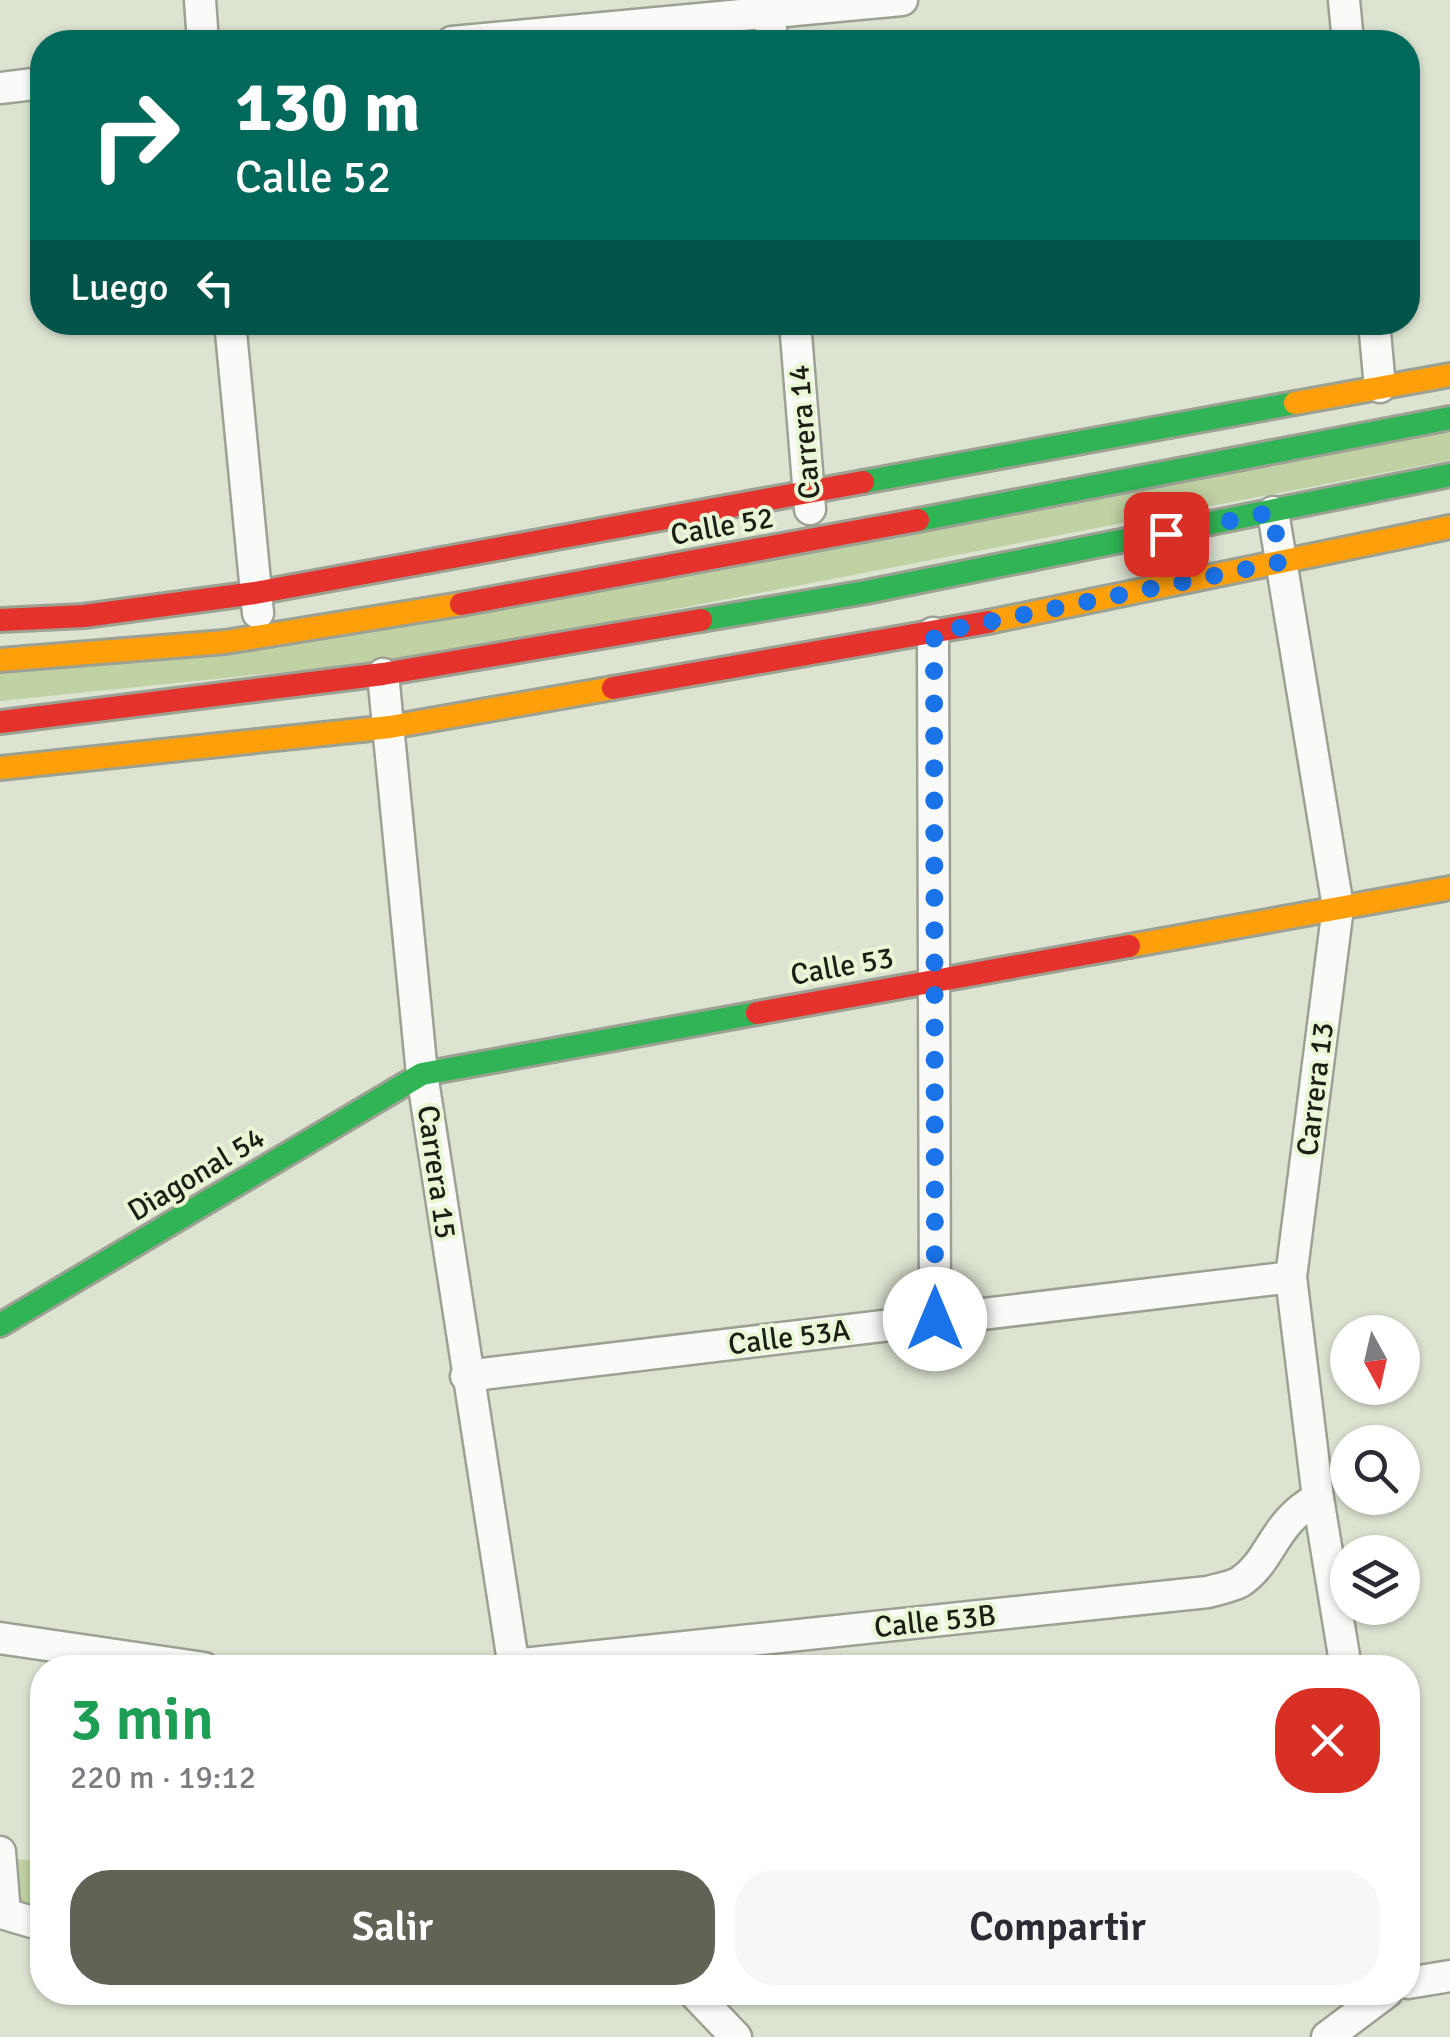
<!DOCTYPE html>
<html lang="es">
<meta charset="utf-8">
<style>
body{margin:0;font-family:Signika,sans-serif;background:#f7f7f7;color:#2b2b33;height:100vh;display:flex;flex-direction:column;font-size:38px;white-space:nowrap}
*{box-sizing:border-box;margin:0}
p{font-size:32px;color:#7c7c81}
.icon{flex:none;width:55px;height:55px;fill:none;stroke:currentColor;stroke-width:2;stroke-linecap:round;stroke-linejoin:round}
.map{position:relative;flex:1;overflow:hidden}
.drawer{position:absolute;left:30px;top:1655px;width:1390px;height:350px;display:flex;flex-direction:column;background:#fff;border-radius:40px;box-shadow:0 2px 8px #0004}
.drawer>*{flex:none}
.hud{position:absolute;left:30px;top:30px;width:1390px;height:305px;border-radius:40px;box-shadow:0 2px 8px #0004;background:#00695c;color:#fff;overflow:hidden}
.needle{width:65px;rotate:172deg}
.tools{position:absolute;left:1330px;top:1315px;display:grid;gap:20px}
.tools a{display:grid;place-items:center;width:90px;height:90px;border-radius:50%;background:#fff;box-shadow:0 2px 8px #0004;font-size:50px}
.pin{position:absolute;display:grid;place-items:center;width:85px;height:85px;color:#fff;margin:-42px;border-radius:20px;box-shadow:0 5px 15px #0006}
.me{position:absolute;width:110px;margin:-55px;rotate:0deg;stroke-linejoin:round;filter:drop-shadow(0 0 8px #0008)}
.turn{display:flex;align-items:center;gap:35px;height:210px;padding:0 40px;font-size:45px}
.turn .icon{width:130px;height:130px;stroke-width:2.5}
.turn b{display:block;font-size:70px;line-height:85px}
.then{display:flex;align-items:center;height:95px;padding:0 40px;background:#0003;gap:20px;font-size:38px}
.round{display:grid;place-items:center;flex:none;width:105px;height:105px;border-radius:40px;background:#f7f7f7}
.summary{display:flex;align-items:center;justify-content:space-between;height:170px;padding:0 40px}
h1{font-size:60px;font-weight:600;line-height:75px;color:#1e9e55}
.cta{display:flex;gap:20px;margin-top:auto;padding:20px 40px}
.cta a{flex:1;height:115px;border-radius:40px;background:#5f6456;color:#fff;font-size:40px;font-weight:600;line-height:115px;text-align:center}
.cta a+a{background:#f7f7f7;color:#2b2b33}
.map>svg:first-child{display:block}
.green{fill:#c0d1a3}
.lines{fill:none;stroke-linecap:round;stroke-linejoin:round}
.street-casing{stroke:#9ca193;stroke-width:35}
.fast-casing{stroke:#9ca193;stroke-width:28}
.slow-casing{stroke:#9ca193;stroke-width:28}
.jam-casing{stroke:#9ca193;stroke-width:28}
.street{stroke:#fafbf8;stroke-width:30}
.fast{stroke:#30b455;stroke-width:22}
.slow{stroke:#ff9f0a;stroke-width:22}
.jam{stroke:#e5322d;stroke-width:22}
.route{stroke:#1a73e8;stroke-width:18;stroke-dasharray:0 32.4}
.labels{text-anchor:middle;stroke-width:8;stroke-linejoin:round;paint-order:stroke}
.street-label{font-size:30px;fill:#1b1f14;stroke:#eaf7d7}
</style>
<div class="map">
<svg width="1450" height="2037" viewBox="0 0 1450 2037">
<rect width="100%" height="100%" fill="#dce3d1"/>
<path class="green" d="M1450,432V460L421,658L0,701V674Z
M12,1859L42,1861V1908L13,1904Z"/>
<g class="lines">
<defs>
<path id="street" d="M200,0L203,42
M769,0L772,42
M1344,0L1348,42
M452,42L902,0
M0,88L42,83
M230,322L258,613
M795,322L810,509
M1374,322L1380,387
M1273,512L1338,907L1291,1277L1318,1498L1346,1668
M933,633L935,1319
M383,674L422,1074L514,1668
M466,1376L1291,1277
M0,1638L204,1668
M513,1665L1208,1592C1218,1589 1231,1587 1240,1582C1272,1561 1272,1523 1318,1498
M0,1852L5,1914L42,1925
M1408,1983L1450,1976
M693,1992L736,2037
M1327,2037L1387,1992"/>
<path id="fast" d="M863,482L1295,403
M918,520L1450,418
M701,620L866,592L1450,475
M0,1325L422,1074L757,1013"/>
<path id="slow" d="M1295,403L1450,375
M988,622L1450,527
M0,660L225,642L461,604
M0,768L390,727L613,688
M1129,946L1450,888"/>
<path id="jam" d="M461,604L918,520
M0,620L84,616L255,593L863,482
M613,688L988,622
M0,722L383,674L701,620
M757,1013L1129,946"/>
</defs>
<use href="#street" class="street-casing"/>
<use href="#fast" class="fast-casing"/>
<use href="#slow" class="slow-casing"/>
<use href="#jam" class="jam-casing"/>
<use href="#street" class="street"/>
<use href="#fast" class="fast"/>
<use href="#slow" class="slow"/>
<use href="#jam" class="jam"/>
</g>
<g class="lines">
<path class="route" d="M935,1319L934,633L1281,562L1272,512L1166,534"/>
</g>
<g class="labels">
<g class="street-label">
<text transform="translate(804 432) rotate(-95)" y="10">Carrera 14</text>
<text transform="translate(722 526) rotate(-10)" y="10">Calle 52</text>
<text transform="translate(842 966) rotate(-10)" y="10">Calle 53</text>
<text transform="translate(1315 1089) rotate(-83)" y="10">Carrera 13</text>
<text transform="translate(437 1172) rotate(82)" y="10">Carrera 15</text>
<text transform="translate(196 1174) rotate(-31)" y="10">Diagonal 54</text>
<text transform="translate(789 1337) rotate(-7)" y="10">Calle 53A</text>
<text transform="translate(935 1621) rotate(-6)" y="10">Calle 53B</text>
</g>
</g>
</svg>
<div class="tools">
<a><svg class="needle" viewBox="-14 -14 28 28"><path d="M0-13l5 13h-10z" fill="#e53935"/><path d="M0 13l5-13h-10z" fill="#7c7c81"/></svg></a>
<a><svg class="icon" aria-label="search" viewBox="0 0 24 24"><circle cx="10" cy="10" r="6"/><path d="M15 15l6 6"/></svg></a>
<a><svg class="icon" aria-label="layers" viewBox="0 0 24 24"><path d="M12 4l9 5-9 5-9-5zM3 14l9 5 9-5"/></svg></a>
</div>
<div class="pin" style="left:1166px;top:534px;background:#d93025"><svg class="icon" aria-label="arrive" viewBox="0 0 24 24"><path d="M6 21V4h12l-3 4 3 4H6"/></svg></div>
<svg class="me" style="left:935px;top:1319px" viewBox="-20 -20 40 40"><circle r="19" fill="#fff"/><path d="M0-13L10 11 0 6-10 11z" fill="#1a73e8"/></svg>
<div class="hud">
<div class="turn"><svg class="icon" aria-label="right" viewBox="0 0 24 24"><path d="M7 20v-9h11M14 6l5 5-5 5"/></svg><div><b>130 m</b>Calle 52</div></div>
<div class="then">Luego<svg class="icon" aria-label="left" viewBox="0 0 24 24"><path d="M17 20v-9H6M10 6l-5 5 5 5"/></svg></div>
</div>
<section class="drawer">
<div class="summary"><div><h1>3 min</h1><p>220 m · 19:12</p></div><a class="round" style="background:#d93025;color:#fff"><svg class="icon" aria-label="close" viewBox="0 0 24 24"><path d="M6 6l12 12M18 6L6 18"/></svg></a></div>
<div class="cta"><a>Salir</a><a>Compartir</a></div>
</section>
</div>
